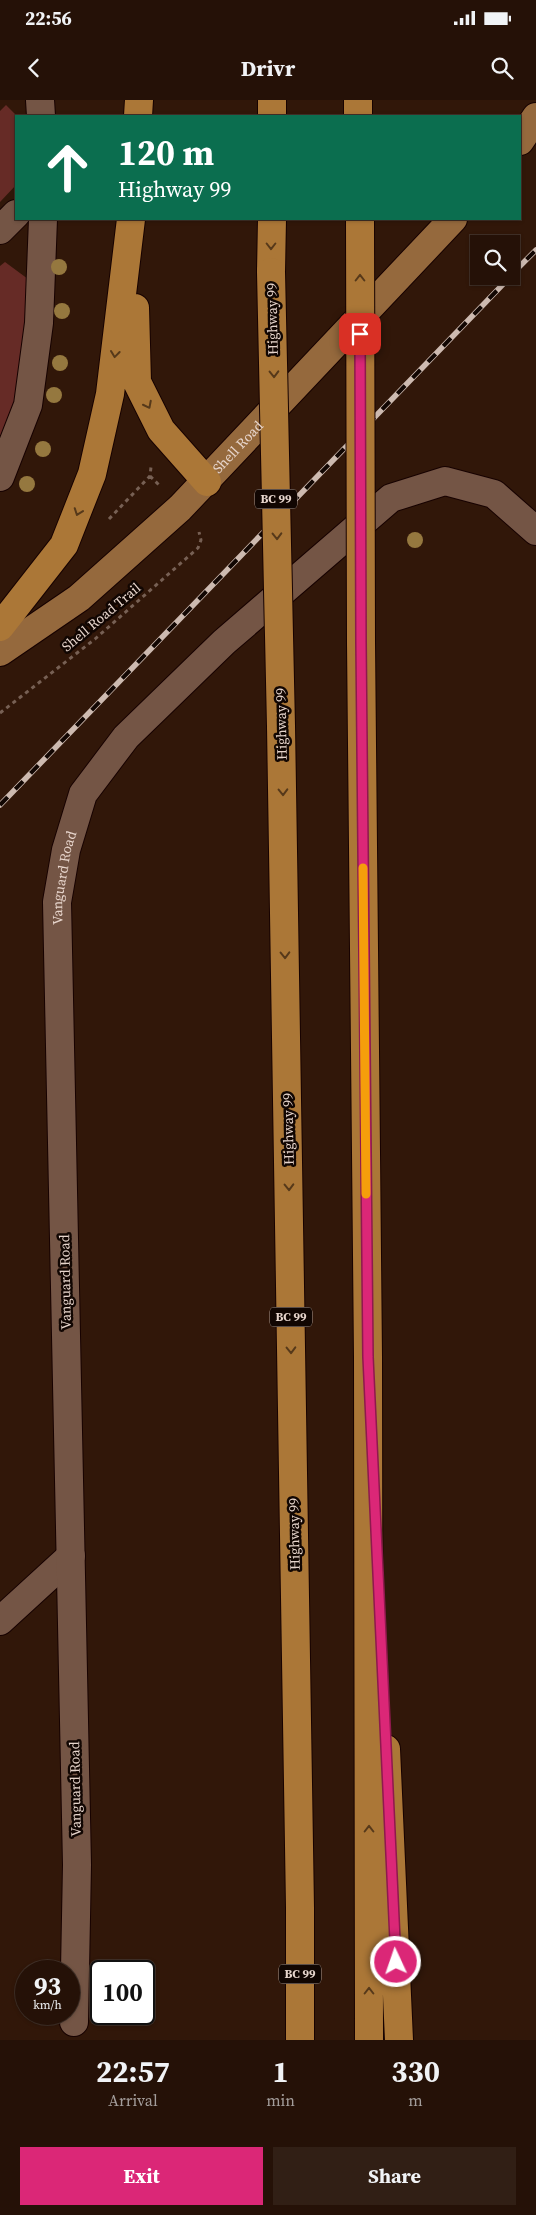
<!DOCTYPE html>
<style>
body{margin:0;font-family:"Source Serif 4",serif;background:#311f15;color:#f1f3f6;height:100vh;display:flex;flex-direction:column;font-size:19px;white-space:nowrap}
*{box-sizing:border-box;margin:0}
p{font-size:16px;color:#a39d9b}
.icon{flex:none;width:28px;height:28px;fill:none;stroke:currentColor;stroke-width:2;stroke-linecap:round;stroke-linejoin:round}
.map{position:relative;height:1940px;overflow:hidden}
.panel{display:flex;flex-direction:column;background:#251107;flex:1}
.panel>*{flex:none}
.hud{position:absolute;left:15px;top:15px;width:506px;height:105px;border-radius:0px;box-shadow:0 1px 4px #0004,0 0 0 1px #423128;background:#0b6e4f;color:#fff;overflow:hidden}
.buttons{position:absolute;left:470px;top:135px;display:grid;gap:10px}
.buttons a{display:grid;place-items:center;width:50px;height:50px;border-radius:0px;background:#251107;box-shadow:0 1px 4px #0004,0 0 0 1px #423128;font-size:25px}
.speed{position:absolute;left:15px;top:1860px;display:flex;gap:10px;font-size:25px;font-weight:700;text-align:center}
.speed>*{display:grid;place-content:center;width:65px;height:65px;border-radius:50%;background:#251107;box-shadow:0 1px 4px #0004,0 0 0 1px #423128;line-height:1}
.speed small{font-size:12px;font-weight:400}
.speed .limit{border:2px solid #111;border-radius:8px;background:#fff;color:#111}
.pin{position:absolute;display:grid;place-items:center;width:42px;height:42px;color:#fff;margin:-21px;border-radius:10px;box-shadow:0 2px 8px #0006}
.me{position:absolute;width:55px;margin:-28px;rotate:357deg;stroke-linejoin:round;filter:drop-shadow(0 0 4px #0008)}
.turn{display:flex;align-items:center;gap:18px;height:105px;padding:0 20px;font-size:22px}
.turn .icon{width:65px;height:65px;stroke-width:2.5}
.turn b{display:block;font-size:35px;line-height:42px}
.eta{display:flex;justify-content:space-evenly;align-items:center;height:85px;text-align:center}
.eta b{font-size:30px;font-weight:700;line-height:35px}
.cta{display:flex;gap:10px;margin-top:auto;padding:10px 20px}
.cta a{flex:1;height:58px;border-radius:0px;background:#db2777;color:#fff;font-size:20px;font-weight:700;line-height:58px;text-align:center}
.cta a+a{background:#311f15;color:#f1f3f6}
.status{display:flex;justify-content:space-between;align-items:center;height:35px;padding:0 25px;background:#251107;direction:ltr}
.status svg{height:14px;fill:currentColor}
header{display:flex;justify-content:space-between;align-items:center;height:65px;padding:0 20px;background:#251107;font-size:22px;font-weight:700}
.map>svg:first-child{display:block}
.building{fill:#662b26}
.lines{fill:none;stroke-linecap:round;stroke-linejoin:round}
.minor-casing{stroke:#170200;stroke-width:30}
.major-casing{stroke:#170200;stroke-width:30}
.highway-casing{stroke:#170200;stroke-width:30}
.path{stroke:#776054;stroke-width:3;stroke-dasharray:4 4;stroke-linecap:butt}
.minor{stroke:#745545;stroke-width:28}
.major{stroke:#95693d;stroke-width:28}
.highway{stroke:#ab7737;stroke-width:28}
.rail-casing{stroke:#cdbab0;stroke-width:5.5}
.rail{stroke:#110602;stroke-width:4;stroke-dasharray:11;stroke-linecap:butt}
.highway-bridge-casing{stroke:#170200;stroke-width:30;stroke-linecap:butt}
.highway-bridge{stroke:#ab7737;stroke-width:28}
.tree{fill:#95783f}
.oneway{stroke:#56391a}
.route-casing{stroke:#8e194d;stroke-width:12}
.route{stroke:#db2777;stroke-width:9}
.slow{stroke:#f59e0b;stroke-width:9}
.labels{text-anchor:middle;stroke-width:5;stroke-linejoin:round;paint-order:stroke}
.shield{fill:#110602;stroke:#a7978f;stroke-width:1}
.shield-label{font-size:12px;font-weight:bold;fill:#e7d5cc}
.street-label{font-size:14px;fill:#e7d5cc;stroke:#110602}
</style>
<div class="status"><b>22:56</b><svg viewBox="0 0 49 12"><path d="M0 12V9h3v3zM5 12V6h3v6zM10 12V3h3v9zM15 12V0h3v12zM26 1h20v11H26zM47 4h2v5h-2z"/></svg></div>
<header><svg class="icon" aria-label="back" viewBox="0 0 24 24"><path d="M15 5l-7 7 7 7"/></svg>Drivr<svg class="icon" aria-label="search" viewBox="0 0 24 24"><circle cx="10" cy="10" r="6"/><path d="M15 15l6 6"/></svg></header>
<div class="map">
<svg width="536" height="1940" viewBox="0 0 536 1940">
<rect width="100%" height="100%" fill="#311709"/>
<path class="building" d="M6,5L16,15V85L0,102V11Z
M5,162L28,179L24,286L0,359V166Z"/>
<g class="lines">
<defs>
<g id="minor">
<path d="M40,0L41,16"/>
<path d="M0,130L16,114"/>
<path d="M0,377L28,305L39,223L43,119"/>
<path d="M0,1521L71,1456"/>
<path id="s1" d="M74,1922L77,1765L57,802L66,750L83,694L126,637L224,542L391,398L445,381L494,394L536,431"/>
</g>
<g id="major">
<path d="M520,41L536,17"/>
<path id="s2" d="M0,552L79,498L180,408L453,119"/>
</g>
<path id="highway" d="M358,0V16
M138,16L139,0
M272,16V0
M271,172L272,119
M135,208L137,282L161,330L207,382
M0,527L64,445L92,374L110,294L131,119
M361,542L368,1257L369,1940
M281,626L300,1808V1940
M386,1649L399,1940"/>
</defs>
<use href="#minor" class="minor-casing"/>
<use href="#major" class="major-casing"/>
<use href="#highway" class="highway-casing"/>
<path class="path" d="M150,376L160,386
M109,419L150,376L151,367
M0,613L95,539L198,448L201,440L199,432"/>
<use href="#minor" class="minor"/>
<use href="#major" class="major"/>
<use href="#highway" class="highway"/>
<defs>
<path id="rail" d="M511,175L536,150
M0,705L511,176"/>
</defs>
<use href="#rail" class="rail-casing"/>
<use href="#rail" class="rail"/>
<defs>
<path id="highway-bridge" d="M360,119L361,542
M271,172L281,626"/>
</defs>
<use href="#highway-bridge" class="highway-bridge-casing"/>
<use href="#highway-bridge" class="highway-bridge"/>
</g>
<g class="tree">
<circle cx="59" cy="167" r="8"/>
<circle cx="62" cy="211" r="8"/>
<circle cx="60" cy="263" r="8"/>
<circle cx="54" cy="295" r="8"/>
<circle cx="43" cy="349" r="8"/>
<circle cx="27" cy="384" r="8"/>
<circle cx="415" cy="440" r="8"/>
</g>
<defs><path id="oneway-chevron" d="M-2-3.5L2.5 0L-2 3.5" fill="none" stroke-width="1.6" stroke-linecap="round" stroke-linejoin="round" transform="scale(1.25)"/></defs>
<g class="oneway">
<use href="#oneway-chevron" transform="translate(271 146) rotate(90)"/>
<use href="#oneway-chevron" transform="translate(360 178) rotate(-90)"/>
<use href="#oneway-chevron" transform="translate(115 254) rotate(97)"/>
<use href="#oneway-chevron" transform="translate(274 274) rotate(89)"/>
<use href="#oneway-chevron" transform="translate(148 305) rotate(63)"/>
<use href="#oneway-chevron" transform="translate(78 412) rotate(110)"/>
<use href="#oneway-chevron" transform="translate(277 436) rotate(89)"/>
<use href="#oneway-chevron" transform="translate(283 692) rotate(89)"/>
<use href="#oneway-chevron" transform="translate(285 855) rotate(89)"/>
<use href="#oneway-chevron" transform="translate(289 1087) rotate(89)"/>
<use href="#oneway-chevron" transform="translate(291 1250) rotate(89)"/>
<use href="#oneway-chevron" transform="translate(369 1729) rotate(-90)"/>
<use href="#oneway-chevron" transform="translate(369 1891) rotate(-90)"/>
</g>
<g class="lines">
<defs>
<path id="route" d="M360,234L361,542L368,1257L396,1862"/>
</defs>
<use href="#route" class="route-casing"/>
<use href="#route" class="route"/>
<path class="slow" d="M363,768L366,1094"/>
</g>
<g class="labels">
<g class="shield">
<rect x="255" y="389.5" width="42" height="19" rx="4"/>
<rect x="270" y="1207.5" width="42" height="19" rx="4"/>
<rect x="279" y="1864.5" width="42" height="19" rx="4"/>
</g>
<g class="shield-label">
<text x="276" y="403">BC 99</text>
<text x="291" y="1221">BC 99</text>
<text x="300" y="1878">BC 99</text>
</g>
<g class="street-label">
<text transform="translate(272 219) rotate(-91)" y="5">Highway 99</text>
<text dy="5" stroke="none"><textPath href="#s2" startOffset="315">Shell Road</textPath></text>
<text transform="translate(101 517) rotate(-40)" y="5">Shell Road Trail</text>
<text transform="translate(281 624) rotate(-91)" y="5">Highway 99</text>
<text dy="5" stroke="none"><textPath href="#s1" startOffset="1145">Vanguard Road</textPath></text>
<text transform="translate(288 1029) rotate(-91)" y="5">Highway 99</text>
<text transform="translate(65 1182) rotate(-91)" y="5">Vanguard Road</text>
<text transform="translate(294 1434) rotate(-91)" y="5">Highway 99</text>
<text transform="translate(75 1689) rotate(-91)" y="5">Vanguard Road</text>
</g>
</g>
</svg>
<div class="buttons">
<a><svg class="icon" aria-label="search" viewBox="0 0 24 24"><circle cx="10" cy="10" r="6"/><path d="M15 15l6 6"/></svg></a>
</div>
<div class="speed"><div>93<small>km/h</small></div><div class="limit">100</div></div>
<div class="pin" style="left:360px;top:234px;background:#d93025"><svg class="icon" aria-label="arrive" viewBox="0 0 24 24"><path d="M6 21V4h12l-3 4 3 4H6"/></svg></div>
<svg class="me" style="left:396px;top:1862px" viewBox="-20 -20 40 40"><circle r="17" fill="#db2777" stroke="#fff" stroke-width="3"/><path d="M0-11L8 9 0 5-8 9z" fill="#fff"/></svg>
<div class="hud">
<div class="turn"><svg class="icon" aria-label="ahead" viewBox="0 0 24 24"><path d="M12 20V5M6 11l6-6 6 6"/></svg><div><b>120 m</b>Highway 99</div></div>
</div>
</div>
<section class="panel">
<div class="eta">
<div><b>22:57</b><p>Arrival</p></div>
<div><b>1</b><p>min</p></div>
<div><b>330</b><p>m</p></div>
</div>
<div class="cta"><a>Exit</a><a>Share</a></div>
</section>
